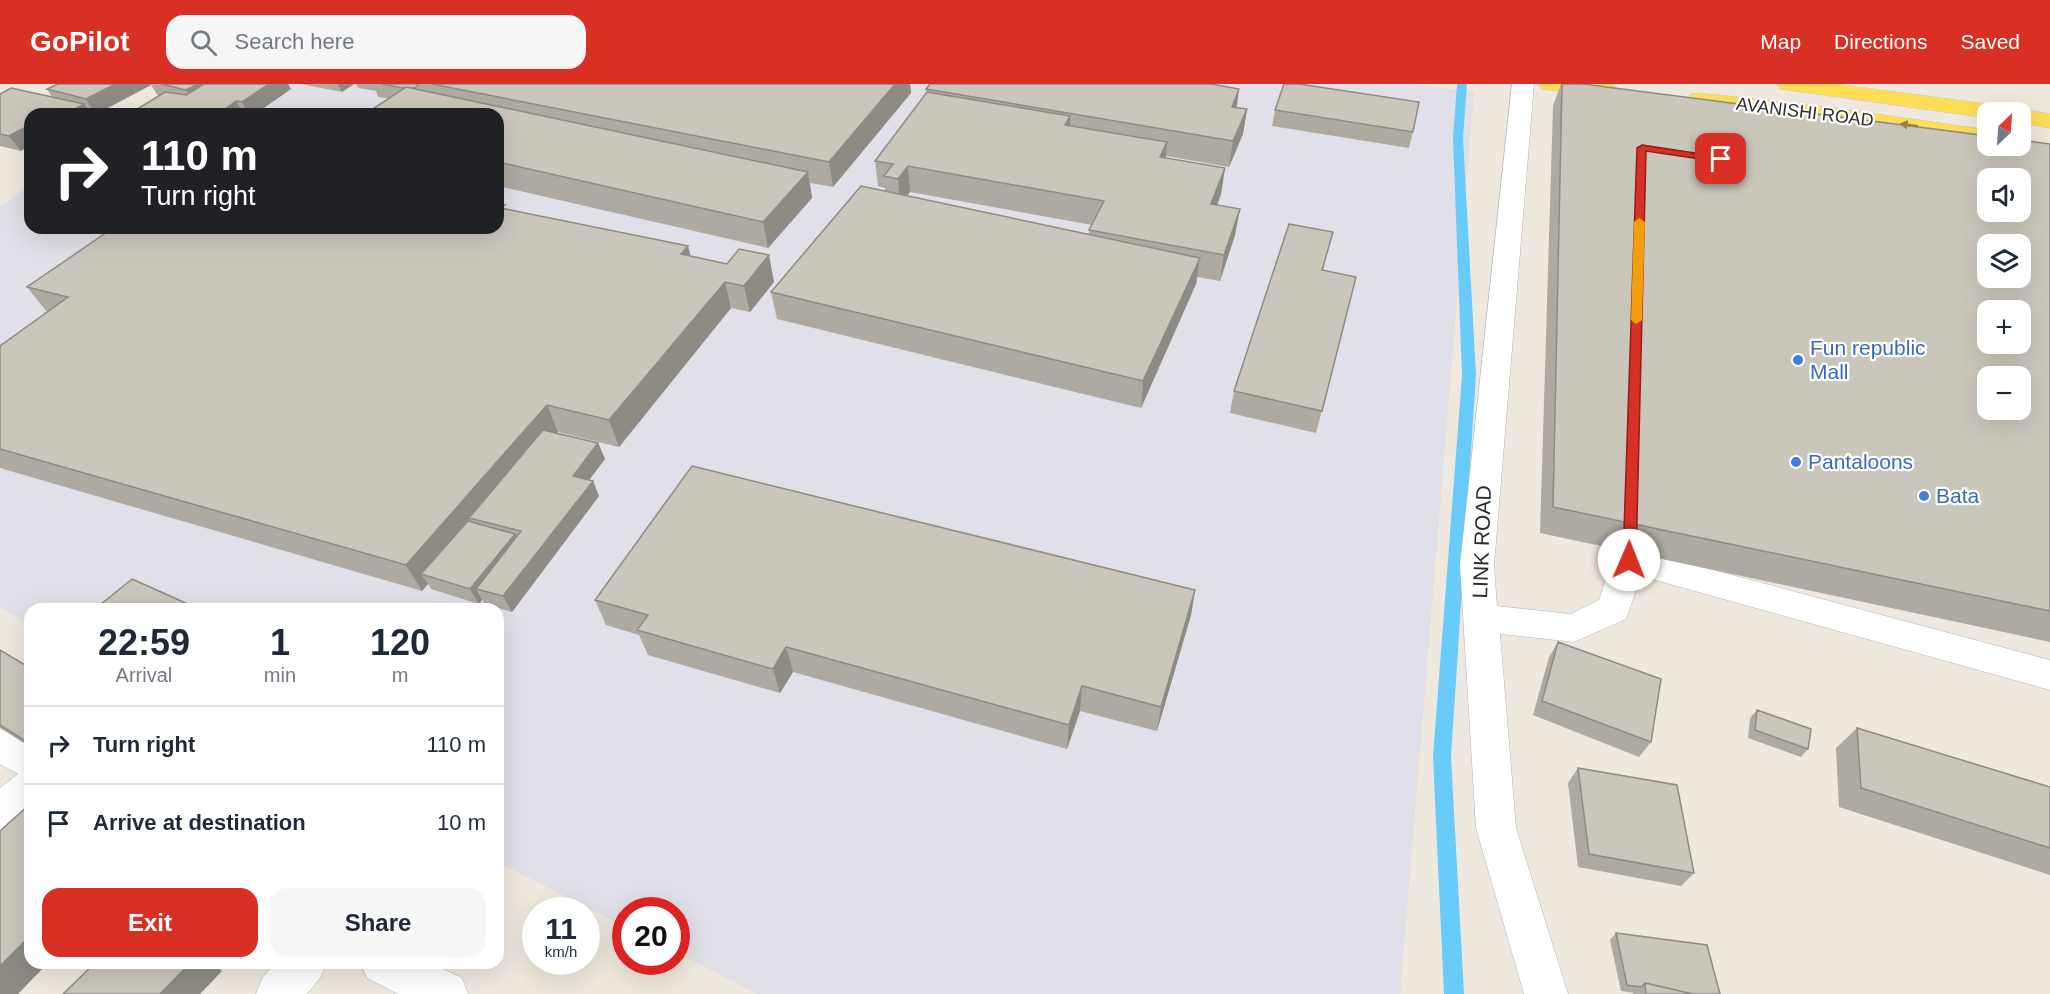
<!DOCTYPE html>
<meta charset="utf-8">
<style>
body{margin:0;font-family:Helvetica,sans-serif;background:#f6f6f7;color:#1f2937;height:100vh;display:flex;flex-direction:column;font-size:22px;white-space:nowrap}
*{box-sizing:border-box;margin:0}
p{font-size:20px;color:#747a83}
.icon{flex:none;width:33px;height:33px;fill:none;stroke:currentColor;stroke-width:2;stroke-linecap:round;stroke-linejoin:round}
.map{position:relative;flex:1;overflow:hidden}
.panel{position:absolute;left:24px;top:519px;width:480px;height:366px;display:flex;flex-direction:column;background:#fff;border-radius:18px;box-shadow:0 6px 24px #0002}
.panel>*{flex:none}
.guide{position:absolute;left:24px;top:24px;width:480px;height:126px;border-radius:18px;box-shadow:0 6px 24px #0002;background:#202124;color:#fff;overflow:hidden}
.needle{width:39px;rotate:25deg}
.tools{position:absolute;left:1977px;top:18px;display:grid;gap:12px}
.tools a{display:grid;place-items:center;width:54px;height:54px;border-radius:12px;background:#fff;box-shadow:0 6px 24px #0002;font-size:30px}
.speed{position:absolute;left:522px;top:813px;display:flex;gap:12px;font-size:30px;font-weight:700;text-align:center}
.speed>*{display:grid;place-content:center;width:78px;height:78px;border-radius:50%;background:#fff;box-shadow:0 6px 24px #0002;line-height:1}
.speed small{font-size:15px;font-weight:400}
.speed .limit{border:9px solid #d22;background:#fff;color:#111}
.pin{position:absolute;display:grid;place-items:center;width:51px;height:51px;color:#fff;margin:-26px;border-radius:12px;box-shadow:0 3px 9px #0006}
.me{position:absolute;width:66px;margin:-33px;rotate:1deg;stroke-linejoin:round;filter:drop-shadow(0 0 4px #0008)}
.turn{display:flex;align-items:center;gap:21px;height:126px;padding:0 18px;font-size:27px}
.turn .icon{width:78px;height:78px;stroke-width:2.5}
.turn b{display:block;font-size:42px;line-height:51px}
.eta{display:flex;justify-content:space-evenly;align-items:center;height:102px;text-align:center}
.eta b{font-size:36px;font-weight:600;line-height:42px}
.button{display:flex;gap:12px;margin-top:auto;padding:12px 18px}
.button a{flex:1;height:69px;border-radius:18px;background:#d93025;color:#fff;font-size:24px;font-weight:600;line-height:69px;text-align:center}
.button a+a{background:#f6f6f7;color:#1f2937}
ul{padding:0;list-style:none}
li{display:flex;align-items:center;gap:18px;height:78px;padding:0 18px;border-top:2px solid #e0e1e3}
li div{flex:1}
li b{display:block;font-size:22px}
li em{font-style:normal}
header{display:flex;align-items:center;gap:36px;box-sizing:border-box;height:84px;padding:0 30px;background:#d93025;color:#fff}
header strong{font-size:28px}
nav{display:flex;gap:33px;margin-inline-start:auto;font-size:21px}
.search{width:420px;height:54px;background:#f6f6f7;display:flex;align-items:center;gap:15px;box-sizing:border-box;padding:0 21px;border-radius:18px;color:#747a83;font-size:22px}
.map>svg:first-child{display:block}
.industrial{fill:#e1dfe7}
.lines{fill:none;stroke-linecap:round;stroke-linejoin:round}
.stream{fill:#69cbf9;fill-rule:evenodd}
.minor-casing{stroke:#b2b3c1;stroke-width:1}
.major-casing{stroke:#c8c8c8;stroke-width:1}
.minor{fill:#fff;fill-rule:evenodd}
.major{fill:#fdde55;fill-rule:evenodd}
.wall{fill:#aeaaa2;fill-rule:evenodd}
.shaded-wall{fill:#8d8b84}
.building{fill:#cac6bc;stroke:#8d8b84;stroke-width:1.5;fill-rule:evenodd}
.oneway{fill:#948540}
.route{fill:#d93025;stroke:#8d1f18;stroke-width:1.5}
.slow{fill:#f59e0b}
.shop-dot{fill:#3f7fe0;stroke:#fff;stroke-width:2}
.labels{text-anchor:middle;stroke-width:4.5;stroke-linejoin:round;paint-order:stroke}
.far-street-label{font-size:18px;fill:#2c2c2c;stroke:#fff}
.shop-label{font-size:21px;fill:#366cbe;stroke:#fff;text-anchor:start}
.street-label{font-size:21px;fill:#2c2c2c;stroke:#fff}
</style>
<header>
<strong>GoPilot</strong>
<div class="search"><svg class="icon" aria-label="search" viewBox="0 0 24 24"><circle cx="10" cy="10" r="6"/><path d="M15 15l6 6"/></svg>Search here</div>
<nav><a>Map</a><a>Directions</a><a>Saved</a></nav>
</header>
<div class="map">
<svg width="2050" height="910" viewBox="0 0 2050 910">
<rect width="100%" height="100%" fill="#efe8de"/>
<path class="industrial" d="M175,0H1410L1474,8L1400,910H757L677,869L676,826H626L625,843L498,778V525H30V540L0,524V122L30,101V144H498V30H132Z"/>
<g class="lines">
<path class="stream" d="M1457,0H1467L1463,54L1476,291L1451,673L1464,910H1444L1433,673L1462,291L1453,54Z"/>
<defs>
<path id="minor" d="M1512,0H1534L1494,481L1497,522L1571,530L1599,516L1612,476L1614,422L1619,414L1630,410L1641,414L1646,422V468L2050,576V606L1641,492L1626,535L1574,558L1500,550L1516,744L1568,910H1524L1476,744L1460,481Z
M0,643L30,657V728L14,742L0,747V704L18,690L0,680Z
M276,879H327L320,894L307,910H256L262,894Z
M360,879H430L462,894L468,910H398L367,894Z"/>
<path id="major" d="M1539,0H1607L1613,1L1616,6L1613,11L1605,13L1550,6L1542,5Z
M1777,0H1836L1993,21L2001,23L2004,28H1988V34L1788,6L1780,5Z
M1698,9L1820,22L1988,46V60L1820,36L1690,21L1687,16L1690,11Z
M2020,25L2050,30V44L2020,39V28H2011Z"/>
</defs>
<use href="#minor" class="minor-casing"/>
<use href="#major" class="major-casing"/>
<use href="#minor" class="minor"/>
<use href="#major" class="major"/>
</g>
<path class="wall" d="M58,0H288L291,5L255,30H129L158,12L151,1L97,30L90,29L91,30H30L21,67L0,62V10L52,13L47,5Z
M301,0H354L342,8Z
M356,0H910L911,9L833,103L810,99L812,114L768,164L498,102V30L378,13L376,7L358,4Z
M1561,0H1583L2050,60V558L1540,449L1553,22Z
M926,5L1236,23L1247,25L1243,50L1229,83L1166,72V74L1225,84L1221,110L1217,121L1235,151L1220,197L1197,193L1196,200L1141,324L777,235L771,208L885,107V104L878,102L875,77L926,9ZM910,108L1092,141L1089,146V150L907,112Z
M1275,26L1413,48L1409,64L1272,42Z
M507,125L691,172L774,198L750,228L731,224L619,363L558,348L557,349L598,359L605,375L589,396L599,412L512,528L485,520L482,516L479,520L431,505L428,500L422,507L0,384V262L47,228L27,203Z
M1327,170L1323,186L1356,193L1316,349L1230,329L1234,307Z
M1195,506L1191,531L1157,647L1080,627L1067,665L793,588L780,609L648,571L639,551L606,541L595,516Z
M1558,558L1651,658L1639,673L1533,631L1549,573Z
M0,566L30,584V663L0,644Z
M1757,626L1808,665L1801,673L1748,654L1750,634Z
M1857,644L2050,703V791L1839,723L1836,664Z
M1578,684L1694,789L1681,802L1578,783L1568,699Z
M1616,849L1720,910H1633L1634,909L1621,907L1610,856Z"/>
<path class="shaded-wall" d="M115,0H150L151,1L95,30L86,15Z
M198,0H233L195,21L186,6Z
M269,0H288L291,5L255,30H248L242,18Z
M338,0H354L342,8Z
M895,0H910L911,9L833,103L829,78Z
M1239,5L1236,30L1232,23Z
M236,17L244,30H218Z
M84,20L91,30H66Z
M1247,25L1243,50L1229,83L1233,57Z
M1070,32V57L1065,41Z
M30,41V62L21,67L9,52Z
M1167,58L1165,84L1160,73Z
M908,82L910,108L900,121L898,95Z
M1225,84L1221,110L1208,146L1211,120Z
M808,88L812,114L768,164L763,138Z
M1240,125L1235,151L1220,197L1224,171Z
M688,162L695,189L681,170Z
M769,171L774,198L750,228L744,202Z
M1200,174L1196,200L1141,324L1143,297Z
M725,198L731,224L619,363L609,336Z
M547,321L558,348L482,437L469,434L475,445L421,490L428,500L422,507L406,481Z
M598,359L605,375L580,408L573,392Z
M593,397L599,412L512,528L503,512Z
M515,450L523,466L476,505L482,516L479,520L470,505Z
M1195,506L1191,531L1157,647L1161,623Z
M786,563L793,588L780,609L773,585Z
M1082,602L1080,627L1067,665L1069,641Z
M30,852V879H48L18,910H0V882Z
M190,879H212L222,887L200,910H160Z"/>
<path class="building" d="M58,0H115L86,15L47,5Z
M161,0H198L186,6Z
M204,0H269L242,18L236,17L218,30H129L165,8L186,11Z
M381,0H418V1L414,4L406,3L403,4Z
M432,0H895L829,78Z
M930,0H1211L1239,5L1232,23L1247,25L1233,57L926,5Z
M1284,0H1299L1419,18L1413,48L1275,26Z
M1562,0H1583L1988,52V62H2020V56L2050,60V527L1553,423ZM1988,94H2020V128H1988ZM1988,160H2020V194H1988ZM1988,226H2020V260H1988ZM1988,292H2020V326H1988Z
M406,3L808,88L763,138L498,78V30H365Z
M11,4L84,20L66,30H30V41L9,52L0,50V10Z
M927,8L1070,32L1065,41L1167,58L1160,73L1225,84L1211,120L1240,125L1224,171L1089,146L1104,117L908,82L898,95L884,92L893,80L875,77Z
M861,102L1200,174L1143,297L771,208Z
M498,119L505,121L501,124L688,162L681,170L727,180L739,165L769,171L744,202L725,198L609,336L547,321L406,481L0,365V262L68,213L27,203L113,144H498Z
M1289,140L1333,148L1322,186L1356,193L1322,327L1234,307Z
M543,346L598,359L573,392L593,397L503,512L476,505L521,447L469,434Z
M692,382L1195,506L1161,623L1082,602L1069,641L786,563L773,585L637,546L648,531L595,516Z
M468,437L515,450L470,505L421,490Z
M132,495L199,525H95Z
M1558,558L1661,595L1651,658L1542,617Z
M0,566L30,584V660L0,641Z
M1757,626L1811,645L1808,665L1755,646Z
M1857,644L2050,703V764L1861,704Z
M1578,684L1677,701L1694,789L1589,770Z
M30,720V852L0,882V747Z
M1616,849L1707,861L1720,910H1693L1645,899L1641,903L1627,901Z
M95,879H190L160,910H63Z
M1645,899L1693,910H1646Z"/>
<defs><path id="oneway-solid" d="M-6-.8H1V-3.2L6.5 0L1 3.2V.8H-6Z" transform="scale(1.5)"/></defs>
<use class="oneway" href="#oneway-solid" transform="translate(1909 41) rotate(-172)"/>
<path class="route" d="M1642,61L1721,73L1726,75L1721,78L1646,67L1636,476L1629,482L1623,476L1637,64Z"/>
<path class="slow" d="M1639,134L1645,138L1642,236L1636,240L1631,236L1634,138Z"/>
<g class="shop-dot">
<circle cx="1798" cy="276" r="6"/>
<circle cx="1796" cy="378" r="6"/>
<circle cx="1924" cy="412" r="6"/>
</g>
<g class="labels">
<g class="far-street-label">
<text transform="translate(1805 28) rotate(7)" y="6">AVANISHI ROAD</text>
</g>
<g class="shop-label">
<text x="1810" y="271">Fun republic<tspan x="1810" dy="24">Mall</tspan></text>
<text x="1808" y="385">Pantaloons</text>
<text x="1936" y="419">Bata</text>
</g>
<g class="street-label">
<text transform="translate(1482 458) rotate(-88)" y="7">LINK ROAD</text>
</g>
</g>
</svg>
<div class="tools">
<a><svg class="needle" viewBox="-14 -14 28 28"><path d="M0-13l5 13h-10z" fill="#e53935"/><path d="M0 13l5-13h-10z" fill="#747a83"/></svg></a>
<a><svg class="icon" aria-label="sound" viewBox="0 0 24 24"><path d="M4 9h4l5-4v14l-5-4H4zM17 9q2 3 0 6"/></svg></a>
<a><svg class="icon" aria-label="layers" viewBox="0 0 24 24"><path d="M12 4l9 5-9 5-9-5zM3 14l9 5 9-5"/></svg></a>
<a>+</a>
<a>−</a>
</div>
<div class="speed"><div>11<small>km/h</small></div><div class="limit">20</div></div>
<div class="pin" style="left:1721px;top:75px;background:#d93025"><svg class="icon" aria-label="arrive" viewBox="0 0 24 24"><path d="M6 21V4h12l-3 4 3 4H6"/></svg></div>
<svg class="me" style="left:1629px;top:476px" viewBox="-20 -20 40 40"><circle r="19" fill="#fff"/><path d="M0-13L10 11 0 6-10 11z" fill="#d93025"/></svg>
<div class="guide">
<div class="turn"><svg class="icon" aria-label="right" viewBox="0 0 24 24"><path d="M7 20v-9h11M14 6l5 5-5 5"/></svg><div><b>110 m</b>Turn right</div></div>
</div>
<section class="panel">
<div class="eta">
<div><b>22:59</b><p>Arrival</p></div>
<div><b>1</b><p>min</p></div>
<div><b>120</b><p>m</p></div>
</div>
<ul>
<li><svg class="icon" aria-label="right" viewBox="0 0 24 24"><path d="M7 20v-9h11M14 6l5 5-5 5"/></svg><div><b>Turn right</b></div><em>110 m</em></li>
<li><svg class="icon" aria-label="arrive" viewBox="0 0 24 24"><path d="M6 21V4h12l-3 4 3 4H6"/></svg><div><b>Arrive at destination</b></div><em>10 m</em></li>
</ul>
<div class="button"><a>Exit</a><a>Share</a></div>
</section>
</div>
